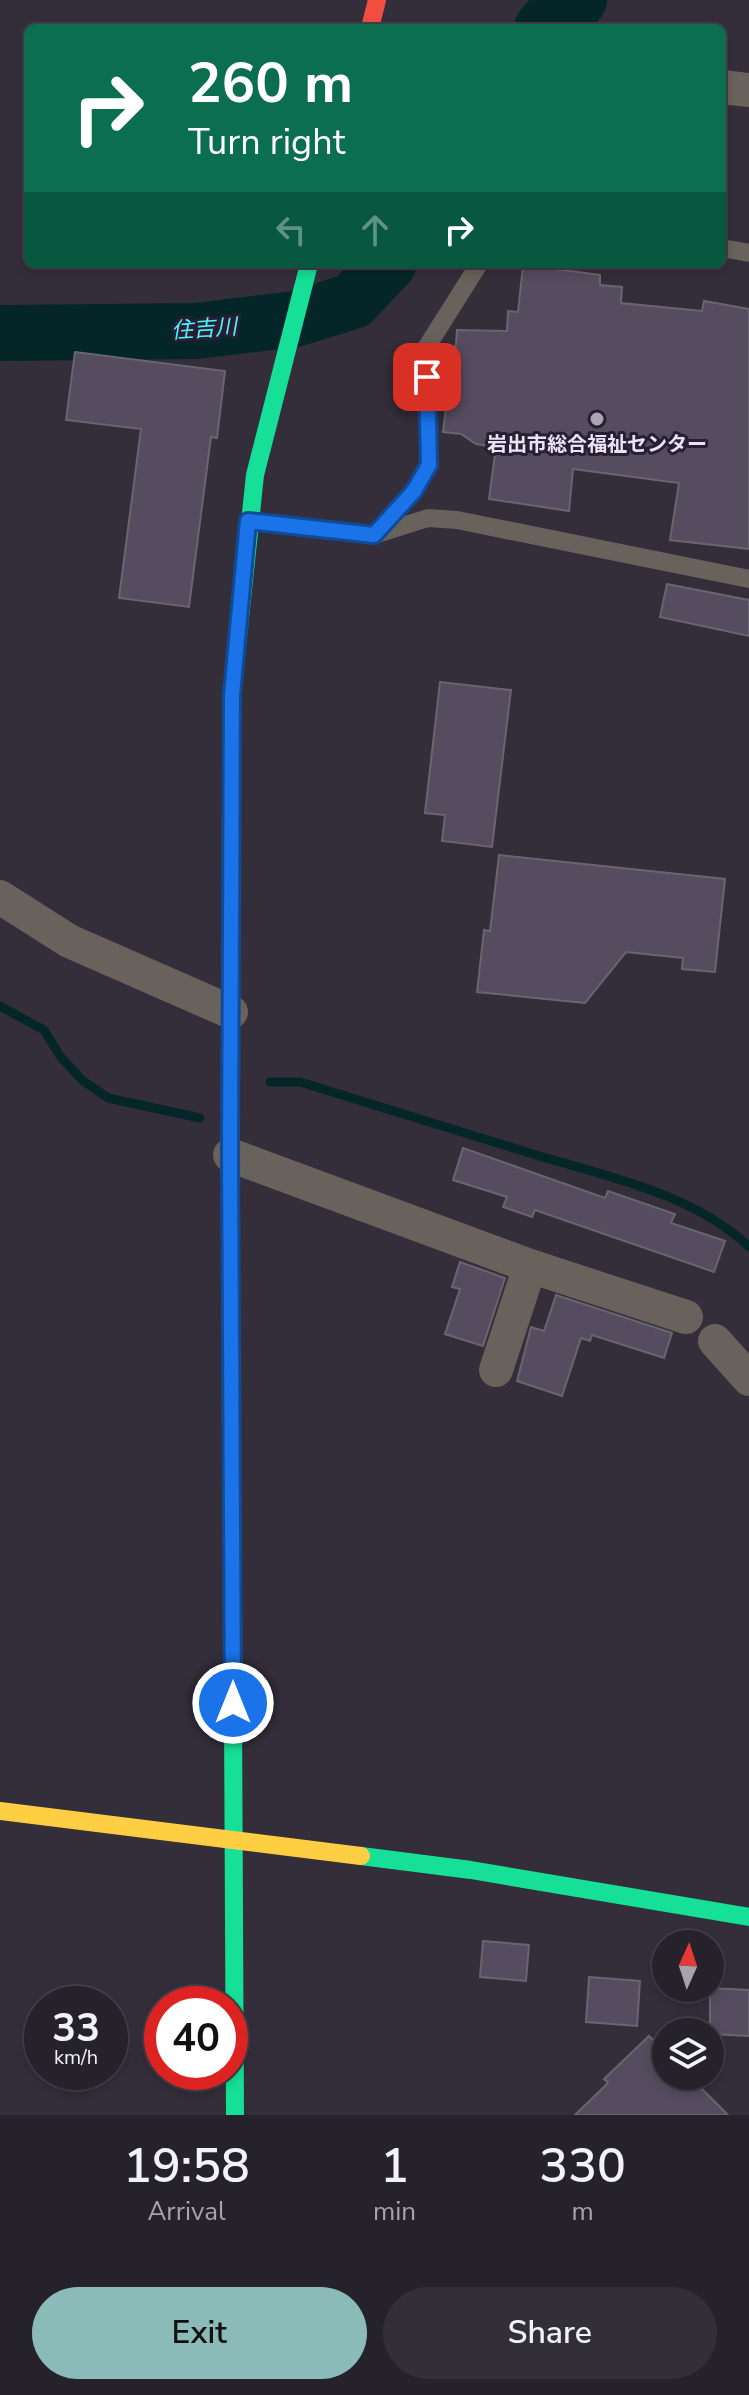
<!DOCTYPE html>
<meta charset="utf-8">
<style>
body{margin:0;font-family:"Nunito Sans","Noto Sans JP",sans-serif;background:#322f38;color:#f1f3f6;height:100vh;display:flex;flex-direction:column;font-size:30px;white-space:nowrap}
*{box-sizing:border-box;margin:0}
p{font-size:26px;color:#a4a4a9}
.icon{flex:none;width:44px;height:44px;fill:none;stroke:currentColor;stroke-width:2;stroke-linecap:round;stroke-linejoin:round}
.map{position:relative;height:2115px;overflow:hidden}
.panel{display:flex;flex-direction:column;background:#26222c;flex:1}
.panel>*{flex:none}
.hud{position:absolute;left:24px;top:24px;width:702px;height:244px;border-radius:12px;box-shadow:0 4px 12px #0003,0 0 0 2px #423f48;background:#0b6e4f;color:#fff;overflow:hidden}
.needle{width:52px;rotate:3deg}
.tools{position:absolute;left:652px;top:1930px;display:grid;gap:16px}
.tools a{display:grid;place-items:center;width:72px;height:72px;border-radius:50%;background:#26222c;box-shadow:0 4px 12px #0003,0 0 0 2px #423f48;font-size:40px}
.speed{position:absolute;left:24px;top:1986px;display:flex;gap:16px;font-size:40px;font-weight:700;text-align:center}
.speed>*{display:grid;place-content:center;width:104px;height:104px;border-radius:50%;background:#26222c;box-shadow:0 4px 12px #0003,0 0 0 2px #423f48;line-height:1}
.speed small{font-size:20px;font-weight:400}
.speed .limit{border:12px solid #d22;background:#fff;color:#111}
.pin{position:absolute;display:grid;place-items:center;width:68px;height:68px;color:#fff;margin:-34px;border-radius:16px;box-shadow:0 4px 12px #0006}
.me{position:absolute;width:88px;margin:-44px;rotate:0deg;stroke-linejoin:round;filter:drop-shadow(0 0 6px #0008)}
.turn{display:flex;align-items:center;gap:28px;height:168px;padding:0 32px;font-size:36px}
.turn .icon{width:104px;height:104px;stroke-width:2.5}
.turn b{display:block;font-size:56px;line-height:68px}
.lanes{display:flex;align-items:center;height:76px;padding:0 32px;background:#0003;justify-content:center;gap:40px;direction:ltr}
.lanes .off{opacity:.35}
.eta{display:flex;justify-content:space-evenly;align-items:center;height:136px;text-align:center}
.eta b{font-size:48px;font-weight:600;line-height:56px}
.primary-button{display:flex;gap:16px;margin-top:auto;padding:16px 32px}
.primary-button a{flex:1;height:92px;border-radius:48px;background:#8bbbb9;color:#111;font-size:32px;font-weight:600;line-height:92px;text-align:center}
.primary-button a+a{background:#322f38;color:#f1f3f6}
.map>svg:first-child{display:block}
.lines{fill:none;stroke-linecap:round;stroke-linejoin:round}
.stream{stroke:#052628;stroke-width:9}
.river{stroke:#052628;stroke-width:56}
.building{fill:#554d5f;stroke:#696570;stroke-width:2}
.lane{stroke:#69615b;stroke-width:18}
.street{stroke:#69615b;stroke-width:34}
.fast{stroke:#16e098;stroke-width:18}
.slow{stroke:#ffcf43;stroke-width:18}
.jam{stroke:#f24e42;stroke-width:18}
.route-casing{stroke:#114b97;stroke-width:20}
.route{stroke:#1a73e8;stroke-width:14}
.poi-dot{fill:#a9a4b2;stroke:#281f35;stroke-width:3}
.labels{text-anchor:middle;stroke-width:6;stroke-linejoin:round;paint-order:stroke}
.poi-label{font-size:20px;font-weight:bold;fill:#e9e4f2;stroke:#281f35}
.water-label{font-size:22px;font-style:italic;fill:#4cf8ff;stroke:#281f35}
</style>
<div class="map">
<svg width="749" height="2115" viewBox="0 0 749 2115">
<rect width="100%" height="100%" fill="#332e3a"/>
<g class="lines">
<path class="stream" d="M0,1006L44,1030L60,1056L82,1080L108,1098L200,1118
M270,1082H300C378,1106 455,1130 533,1154C605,1176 693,1193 749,1247"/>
<path class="river" d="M542,28L553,16L579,0
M0,333L196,331L295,319L353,301L388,264"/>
</g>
<path class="building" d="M523,265L600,275V285L622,287L621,303L702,311L704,301L749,309V549L670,540L679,483L573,469L569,511L489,499L496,447L476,444L461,434L443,432L446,407L441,399L439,384L446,355L456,345L457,330L507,331L508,311L518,312Z
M75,352L225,371L217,438L211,437L189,607L119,598L141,429L66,420Z
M667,584L749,600V636L660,617Z
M440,682L511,690L492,847L442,841L445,815L425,813Z
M499,855L725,879L715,972L682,969L683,958L626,952L585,1003L477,992L484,930L490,931Z
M463,1148L605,1198L608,1191L675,1214L671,1223L725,1241L714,1272L535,1210L532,1217L503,1207L507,1197L453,1180Z
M460,1262L505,1278L483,1346L445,1334L460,1289L452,1287Z
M556,1295L672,1333L664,1358L592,1335L590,1341L581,1338L562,1396L517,1381L531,1327L544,1331Z
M483,1941L529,1945L526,1981L480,1977Z
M589,1977L640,1981L637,2026L586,2022Z
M710,1988L749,1990V2036L710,2034Z
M649,2036L666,2053V2076H689L728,2115H575L608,2083L604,2079Z"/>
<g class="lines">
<path class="lane" d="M722,248L749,253
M250,521L374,535L428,518L457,520L749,579
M376,533L414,491L429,465L426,348L479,264"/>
<path class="street" d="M722,87L749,90
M0,897L69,941L231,1012
M230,1155L530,1266L686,1317
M715,1341L749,1379
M496,1370L530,1266"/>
<path class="fast" d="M231,930L232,694L255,475L309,264
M231,1313L235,2115
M361,1856L471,1870L749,1917"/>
<path class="slow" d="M231,1313V930
M0,1811L361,1856"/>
<path class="jam" d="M370,28L377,0"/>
</g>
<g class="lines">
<defs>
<path id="route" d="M233,1703L230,1155L232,694L248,521L374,535L414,491L429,465L427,377"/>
</defs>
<use href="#route" class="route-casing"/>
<use href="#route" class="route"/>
</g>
<circle class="poi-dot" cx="597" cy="419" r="8"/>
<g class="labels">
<g class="poi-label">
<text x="597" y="451">岩出市総合福祉センター</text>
</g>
<g class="water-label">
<text transform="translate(204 328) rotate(-4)" y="8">住吉川</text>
</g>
</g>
</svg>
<div class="tools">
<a><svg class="needle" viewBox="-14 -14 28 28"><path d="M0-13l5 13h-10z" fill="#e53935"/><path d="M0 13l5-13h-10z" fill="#a4a4a9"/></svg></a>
<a><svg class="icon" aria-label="layers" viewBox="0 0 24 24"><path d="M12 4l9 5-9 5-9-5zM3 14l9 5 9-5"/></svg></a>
</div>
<div class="speed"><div>33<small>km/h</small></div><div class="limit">40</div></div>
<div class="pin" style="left:427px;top:377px;background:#d93025"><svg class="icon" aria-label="arrive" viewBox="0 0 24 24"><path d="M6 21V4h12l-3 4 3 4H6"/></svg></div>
<svg class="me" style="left:233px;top:1703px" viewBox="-20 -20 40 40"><circle r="17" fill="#1a73e8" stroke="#fff" stroke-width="3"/><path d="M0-11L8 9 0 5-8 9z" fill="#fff"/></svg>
<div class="hud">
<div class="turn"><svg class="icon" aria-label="right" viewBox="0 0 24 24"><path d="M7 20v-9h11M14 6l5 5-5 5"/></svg><div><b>260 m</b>Turn right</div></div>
<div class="lanes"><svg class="icon off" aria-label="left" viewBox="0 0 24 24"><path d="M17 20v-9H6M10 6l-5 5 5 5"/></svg><svg class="icon off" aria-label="ahead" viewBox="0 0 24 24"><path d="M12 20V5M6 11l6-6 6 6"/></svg><svg class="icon" aria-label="right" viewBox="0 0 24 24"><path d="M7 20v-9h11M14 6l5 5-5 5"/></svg></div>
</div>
</div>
<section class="panel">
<div class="eta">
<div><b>19:58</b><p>Arrival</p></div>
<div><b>1</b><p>min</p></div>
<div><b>330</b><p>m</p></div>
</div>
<div class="primary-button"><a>Exit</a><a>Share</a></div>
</section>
